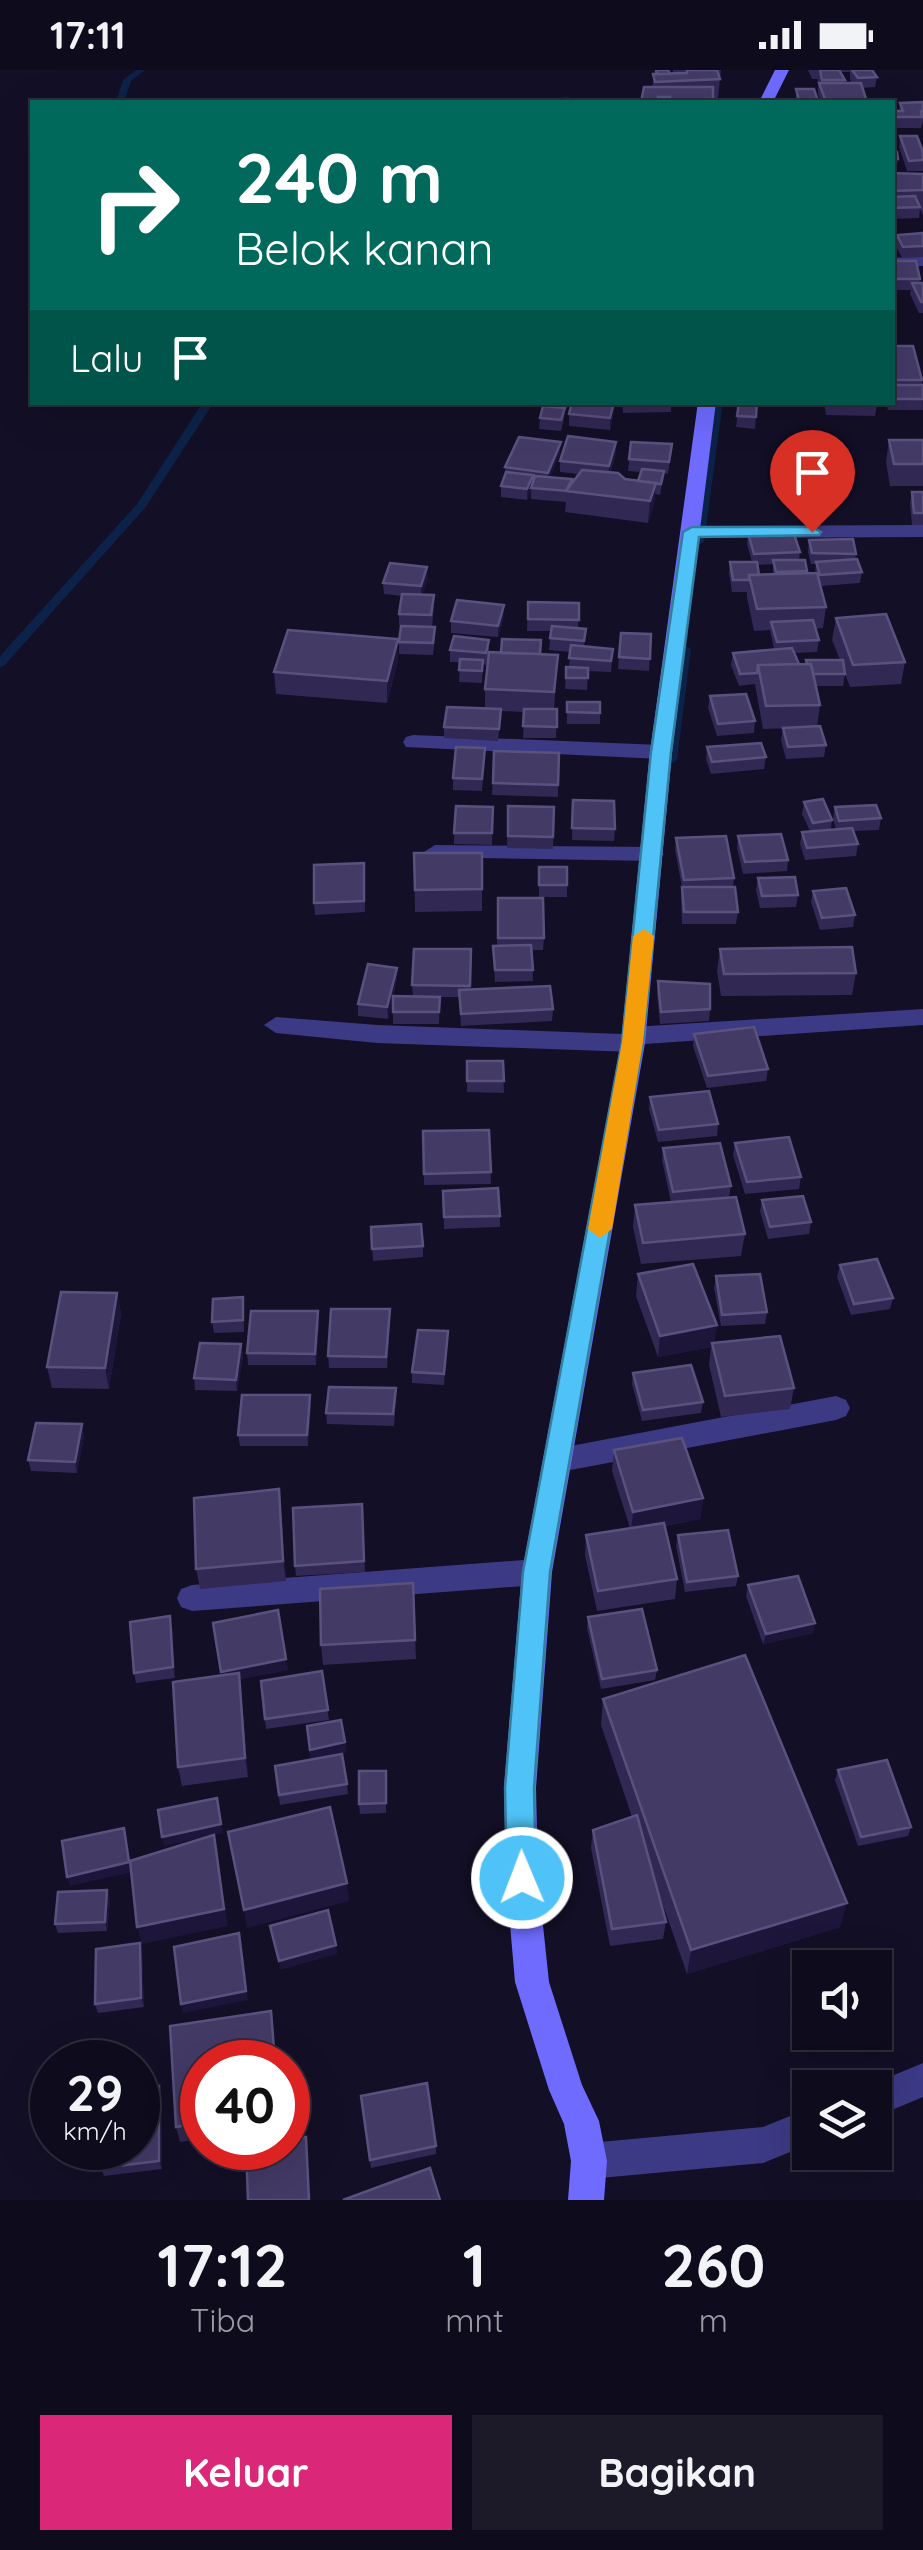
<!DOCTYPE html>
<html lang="id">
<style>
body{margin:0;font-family:Quicksand,sans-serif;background:#1c1929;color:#f1f3f6;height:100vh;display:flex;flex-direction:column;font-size:38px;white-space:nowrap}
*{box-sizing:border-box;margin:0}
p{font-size:32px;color:#9b9ba3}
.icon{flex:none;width:55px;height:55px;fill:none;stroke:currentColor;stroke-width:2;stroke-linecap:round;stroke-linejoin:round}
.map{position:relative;height:2130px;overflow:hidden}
.sheet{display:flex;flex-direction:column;background:#0e0b1c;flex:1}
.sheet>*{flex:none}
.top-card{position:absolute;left:30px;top:30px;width:865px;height:305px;border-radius:0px;box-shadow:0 10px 40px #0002,0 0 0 2px #2e2b3b;background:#00695c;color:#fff;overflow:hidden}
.buttons{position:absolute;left:792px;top:1880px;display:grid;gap:20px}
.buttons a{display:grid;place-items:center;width:100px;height:100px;border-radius:0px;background:#0e0b1c;box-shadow:0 10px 40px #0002,0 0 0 2px #2e2b3b;font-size:50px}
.speed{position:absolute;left:30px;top:1970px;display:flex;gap:20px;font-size:50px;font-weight:700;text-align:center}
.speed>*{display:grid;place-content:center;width:130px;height:130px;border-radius:50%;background:#0e0b1c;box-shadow:0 10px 40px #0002,0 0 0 2px #2e2b3b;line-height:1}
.speed small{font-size:25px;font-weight:400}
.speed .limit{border:15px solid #d22;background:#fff;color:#111}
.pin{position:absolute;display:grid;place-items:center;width:85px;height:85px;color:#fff;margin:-102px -42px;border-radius:50% 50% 50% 0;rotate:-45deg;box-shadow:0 0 10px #0007}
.pin .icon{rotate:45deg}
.me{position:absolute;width:110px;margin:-55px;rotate:359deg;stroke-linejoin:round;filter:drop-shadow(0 0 8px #0008)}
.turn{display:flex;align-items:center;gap:35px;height:210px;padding:0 40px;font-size:45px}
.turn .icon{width:130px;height:130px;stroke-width:2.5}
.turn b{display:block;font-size:70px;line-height:85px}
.then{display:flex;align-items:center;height:95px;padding:0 40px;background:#0003;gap:20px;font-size:38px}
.eta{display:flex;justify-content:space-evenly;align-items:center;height:170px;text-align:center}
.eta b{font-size:60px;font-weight:800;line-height:70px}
.primary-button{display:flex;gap:20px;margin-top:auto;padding:20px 40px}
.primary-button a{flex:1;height:115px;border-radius:0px;background:#db2777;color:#fff;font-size:40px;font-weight:800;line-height:115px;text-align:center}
.primary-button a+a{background:#1c1929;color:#f1f3f6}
.status{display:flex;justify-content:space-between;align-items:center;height:70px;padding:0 50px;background:#0e0b1c;direction:ltr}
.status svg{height:28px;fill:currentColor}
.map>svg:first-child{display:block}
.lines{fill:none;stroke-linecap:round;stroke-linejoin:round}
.stream{fill:#0c2248;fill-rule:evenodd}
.street{fill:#3d3a85;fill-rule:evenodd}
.secondary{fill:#6f6bff;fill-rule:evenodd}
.wall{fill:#312854;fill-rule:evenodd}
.shaded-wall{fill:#1d163a}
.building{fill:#433a66;stroke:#5a527e;stroke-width:2.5}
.route{fill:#4fc3f7;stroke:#337fa1;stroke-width:2.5}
.slow{fill:#f59e0b}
</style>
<div class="status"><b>17:11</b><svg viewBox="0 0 49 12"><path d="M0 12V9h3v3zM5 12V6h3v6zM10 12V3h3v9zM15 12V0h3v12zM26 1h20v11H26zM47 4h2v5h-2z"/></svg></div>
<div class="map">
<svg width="923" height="2130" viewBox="0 0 923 2130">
<rect width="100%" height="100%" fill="#130f26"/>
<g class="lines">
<path class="stream" d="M136,0H145L131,11L124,32H116L123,10Z
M203,332H214L145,438L4,596L0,597V586L137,434Z
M713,332H723L704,472L698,475L692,472Z
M685,575L691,579L677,690L671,694L665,690L679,579Z"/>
<path class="street" d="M923,186V196L892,198V188Z
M923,455V467L691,468L682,462L691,456Z
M413,665L661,675L672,682L661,689L406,677L403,672L406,667Z
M435,775L653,777L664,784L653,791L427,787L424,782Z
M923,939V955L645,974L633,982L377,973L276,963L264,955L276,947L377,955L622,964L633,957Z
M836,1326L846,1330L850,1338L846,1346L836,1350L560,1402L550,1398L546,1390L550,1382L560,1378Z
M537,1489L547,1493L552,1502L547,1511L537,1515L192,1541L181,1537L177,1528L181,1519L192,1515Z
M923,1993V2027L875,2047V2018H863Z
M810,2038V2074L763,2093L589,2109L576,2104L571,2091L576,2078L589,2073L763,2057Z"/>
<path class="secondary" d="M775,0H789L773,32H759Z
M698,332H716L672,682L645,973L552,1502L536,1718L538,1808L549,1912L582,2015L599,2051L607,2091L604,2130H568L571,2091L564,2054L549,2020L515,1912L506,1808L504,1718L522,1502L621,973L650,682Z"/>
</g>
<path class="wall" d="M655,0H668L670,4H673V0H721L718,28H713V32H658L652,17Z
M808,0H874V2L877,7L875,17L863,18L867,32H821L818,24V9H812ZM840,2H850V9L852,13H845V10Z
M796,19L818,31L817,32H796Z
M923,32V51L921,58H892V41H899L900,33Z
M900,66L923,82V101H907L899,77Z
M892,82L898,89L896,100L892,99Z
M892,103L923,104V145L920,139L919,148L892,149Z
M923,163V187L902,188L897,178L895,189H892V168L895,174L897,165Z
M892,191L920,209L919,213H923V243H919L910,224L911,220H892Z
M892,276L922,310L923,340H888L886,332H892Z
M622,332H671V342L623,343Z
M739,332H757L755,359L736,357Z
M824,332H876L877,335L875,346L826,345Z
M615,337L610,360L569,356V344Z
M565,338L564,349L561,361L539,359L540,348Z
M889,370H923V416H890L886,392Z
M631,372L672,374L668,404L664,403L660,425L655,424L654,434L648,453L565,442L566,432L531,429V420L527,430L501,427V416L505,404V397L560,383L550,407L572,413L578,404L560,402V391L616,383L610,403L625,409L638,411L641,402L628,401Z
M912,422H923V455H912L910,433Z
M748,463L800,482L799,490L807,501V504L815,503L816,494H811L808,482L809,470L856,484L855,489L862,502L860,513L821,516L826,537L823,558L815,559L819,570L817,582L794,583L799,594H805L806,590H840L832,570L836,548L905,592L901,614L850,617L845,604L843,616H816L820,635L817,657L826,675L824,687L786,689L781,670L783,658H792L763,659L755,614L739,616L731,595L733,583L774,579L770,560L754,561L747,527V522H732L729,503L730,492H752L747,474ZM773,494V505H759L757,495Z
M428,509L422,524L434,536L432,557L399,555V544L402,526L384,524L383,513Z
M528,532L579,533L578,558L586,559L584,576L613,579L611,602L588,601L587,620L565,619L566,597H569L570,582L549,580L551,561H527Z
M504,535V546L498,567L451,563V551Z
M621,563L651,564L649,601L618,599Z
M398,569V591L387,633L276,624L274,602Z
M435,569L433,585L399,584V572Z
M489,570V581L486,595L483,594L482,613L459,612L460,592H450V580Z
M540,584L558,585L554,639H557L556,668H523L524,642L501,641L498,671L444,668V657L485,639V619Z
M710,626L755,651L754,663L717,666L708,638Z
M567,632L600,643V654H567Z
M707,677L766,687L764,699L711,704L706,689Z
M485,678L482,721L453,720V708Z
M494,681L559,683L558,727L492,725Z
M573,730L615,759L614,771L572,770Z
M804,732L832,750L831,759H836L833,749L835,737L881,748L879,760L853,761L858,774L856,786L805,790L800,774L802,762L810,761L802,744Z
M508,736L554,737L553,779L507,778Z
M493,738L492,775L454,774V763Z
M738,766L788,790L787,801L743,804L737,778Z
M676,768L734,808L733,817L738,842L736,854H682L681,828L682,817L675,780Z
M414,783H482V841L415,842Z
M364,793L365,842L315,845L314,833Z
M539,797L567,815V827H539Z
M758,808L798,825L796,837L760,838L756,820Z
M813,821L855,845L853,857L820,860L811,832Z
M498,828L544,868L543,880H532L533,911L495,912L493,876H497Z
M471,879L470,920L553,939L552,951L461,956L459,927H440L439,954H393V942L413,926L412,915Z
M720,879L856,903L852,925L721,926L717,901Z
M397,898V909L388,949L358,946V934Z
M658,911L710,939L709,951L660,954L657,923Z
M694,964L768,999L766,1011L707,1018L693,976Z
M467,991H503L504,1023L467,1022Z
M650,1027L718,1054L717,1066L658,1072L649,1039Z
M489,1060L491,1114L424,1115L423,1061Z
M735,1073L801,1107L799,1119L745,1124L733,1085Z
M663,1078L731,1116L729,1127L745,1164L741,1186L641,1194L633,1157L635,1135L671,1132L662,1090Z
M443,1121L500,1146V1157L444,1159Z
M762,1130L811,1152L809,1164L768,1169L760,1141Z
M371,1157L423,1176V1187L373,1191Z
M840,1195L893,1228L890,1239L851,1245L837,1207Z
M638,1204L714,1273L794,1318L790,1339L721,1347L709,1295L711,1277L658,1287L636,1226Z
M716,1206L767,1242L765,1254L721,1256L714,1218Z
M117,1223L121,1244L109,1319L52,1318L47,1297Z
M243,1227L244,1262L214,1263L212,1252Z
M390,1251L387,1298H329L328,1286Z
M319,1252L316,1295H248L247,1283Z
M448,1261L444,1315L412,1313V1302Z
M241,1274L243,1286L237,1321L195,1320L194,1308Z
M633,1303L703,1332L701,1343L642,1351L632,1314Z
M396,1330L394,1356L327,1354L326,1343Z
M311,1336L308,1376H240L238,1365Z
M82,1354L84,1366L77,1403L31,1401L28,1390Z
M614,1380L703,1428L700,1449L665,1456L677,1509L675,1529L597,1541L585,1485L586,1465L630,1458L612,1401Z
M279,1419L286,1511L200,1519L196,1499Z
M362,1434L365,1502L296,1506L295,1496Z
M678,1465L738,1506L736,1516L685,1522L676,1476Z
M413,1513L416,1589L323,1595L321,1575Z
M748,1515L815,1553L813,1563L763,1574L746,1526Z
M588,1547L657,1600L655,1610L601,1619L587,1558Z
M172,1556L175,1608L136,1613L134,1603Z
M288,1600L240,1609L248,1707L182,1716L178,1697L173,1612Z
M322,1601L329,1650L266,1659L261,1611Z
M603,1629L840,1857L687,1904L656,1815L666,1852L663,1869L610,1876L591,1778L593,1760L632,1747L601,1655Z
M307,1656L345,1672L346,1682L315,1689L347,1714L348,1724L280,1735L275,1696L311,1690Z
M838,1700L911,1757L908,1766L858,1776L835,1710Z
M386,1701V1743L360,1744L359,1734Z
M107,1820L110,1829L107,1861L58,1863L55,1854Z
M142,1882L144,1937L98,1943L95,1934Z
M271,1941L276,1992H202V2069L180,2072L176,2057L170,1956Z
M161,2025L162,2099L104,2106L101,2098Z
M361,2026L436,2076V2084L371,2098Z"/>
<path class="shaded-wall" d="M614,332H616L615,337L610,360V348Z
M561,372L560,383L548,414V403Z
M616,372V383L608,407L609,396Z
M533,405V416L527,430V419Z
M656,413L654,434L648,453L650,431Z
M427,497L428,509L421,528V516Z
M504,535V546L498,567V556Z
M398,569V591L387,633V611Z
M397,898V909L388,949L387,937Z
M117,1223L121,1244L109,1319L105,1298Z
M318,1241L319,1252L316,1295L315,1284Z
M717,1255L714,1276L712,1273L711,1277L658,1287L660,1266Z
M241,1274L243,1286L237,1321L236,1310Z
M310,1325L311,1336L308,1376L307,1365Z
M82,1354L84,1366L77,1403L75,1392Z
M279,1419L281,1440L286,1511L283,1491Z
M703,1428L700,1449L631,1462L633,1442Z
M170,1546L172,1556L175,1608L173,1597Z
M815,1553L813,1563L763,1574L766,1564Z
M286,1589L288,1600L240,1609L248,1707L245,1688L221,1602Z
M345,1672L346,1682L311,1690L310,1680Z
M217,1728L223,1763L214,1765L228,1856L142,1874L137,1857L214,1765L164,1776L162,1767Z
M124,1758L132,1802L70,1816L67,1807Z
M347,1813L349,1831L247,1858L244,1840Z
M107,1820L110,1829L107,1861L105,1852Z
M847,1833L840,1857L687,1904L691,1880Z
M140,1873L142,1882L144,1937L141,1928Z
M240,1873L248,1930L183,1943L181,1934Z
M336,1875L337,1884L280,1900L279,1891Z
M159,2016L161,2025L162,2099L159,2091Z"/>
<path class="building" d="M656,0H668L670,4H657Z
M687,0H717L720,9L655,12L653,4L687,3Z
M820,0H839L845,10H822Z
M852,0H872L877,7L858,8Z
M819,13H861L867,32H826Z
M644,17H713V32H669L670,27H658V32H641Z
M796,19H814L818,31H799Z
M568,29L570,32H529V30Z
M923,32V41H921L922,47H892V41H903L900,33Z
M900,66H917L923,82V90L909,91Z
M892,82H897L898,89H892Z
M892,103L923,104V120L892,121Z
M915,126L920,137L892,138V127Z
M923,163V176L903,177L897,165Z
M892,191H916L920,209H892Z
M912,213H923V232H921Z
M892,276H913L922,310H892Z
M892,315H923V329H892Z
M572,332H614L610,348L569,344Z
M739,332H757L756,347L737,346Z
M827,332H876L877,335L827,334Z
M543,336L565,338L561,350L540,348Z
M568,366L616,372L609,396L560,391Z
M519,367L561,372L548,403L505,397Z
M889,370H923V394H894Z
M631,372L672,374L669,392L629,389Z
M642,399L664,401L661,414L638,411Z
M582,400L618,403L625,409L656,413L650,431L566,421Z
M506,402L533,405L527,419L501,416Z
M535,406L572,409L566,421H568L531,418Z
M912,422H923V443H914Z
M793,461L800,482L754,484L748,463Z
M853,469L856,484L812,483L809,470Z
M857,489L862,502L820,505L816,492Z
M773,490H805L807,501L776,502Z
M730,492H757L759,505H749V510H733Z
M390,493L427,497L421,516L383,513Z
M817,503L826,537L757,539L749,505Z
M402,524L434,525L431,545L399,544Z
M457,530L504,535L498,556L451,551Z
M528,532L579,533V550L528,549Z
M886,544L905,592L853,595L836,548Z
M813,550L819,570L777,572L771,552Z
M401,556L435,557L433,573L399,572Z
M552,556L586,559L584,571L550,568Z
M288,560L398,569L387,611L274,602Z
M621,563L651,564L650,589L619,587Z
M454,566L489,570L486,583L450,580Z
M502,569L541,570L540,584L501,583Z
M571,575L613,579L611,591L569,588Z
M792,578L799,594L758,595L757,603L740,604L733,583Z
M489,582L558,585L554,622L485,619Z
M460,589L483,590L482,601L459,600Z
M806,590H843L845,604H813L811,594H807Z
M811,594L820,635L766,636L758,595Z
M566,597L588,598V608H566Z
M746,624L755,651L718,654L710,626Z
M567,632H600V643L567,642Z
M447,637L501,639L499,659L444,657Z
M524,639H557V657L523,656Z
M820,656L826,675L788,677L783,658Z
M761,673L766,687L712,692L707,677Z
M456,677L485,678L482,709L453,708Z
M494,681L559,683L558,715L493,713Z
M823,729L832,750L813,753L804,732Z
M573,730L614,731L615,759L572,758Z
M876,735L881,748L839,751L835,737Z
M456,736L493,737L492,763H454Z
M508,736L554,737L553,767L508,766Z
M852,758L858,774L807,778L802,762Z
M781,764L788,790L745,792L738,766Z
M726,766L734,808L684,810L676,768Z
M414,783H482V819L415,820Z
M364,793V831L314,833V795Z
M539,797H567V815H539Z
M795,807L798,825L762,826L758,808Z
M682,817H735L738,842H684Z
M846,818L855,845L822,848L813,821Z
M498,828H543L544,868H498Z
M531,875L533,900H495L493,876Z
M852,877L856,903L724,904L720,879Z
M414,879H471L470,916L412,915Z
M368,894L397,898L387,937L358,934Z
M658,911L710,914V939L661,942Z
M550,916L553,939L461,944L459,920Z
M393,926L440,927L439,942H393Z
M754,957L768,999L708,1006L694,964Z
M467,991H503L504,1011H467Z
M709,1021L718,1054L659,1060L650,1027Z
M489,1060L491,1102L424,1104L423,1061Z
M789,1067L801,1107L747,1112L735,1073Z
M720,1073L731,1116L673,1122L663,1078Z
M498,1118L500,1146L444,1147L443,1121Z
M803,1126L811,1152L770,1157L762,1130Z
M736,1127L745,1164L643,1173L635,1135Z
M421,1154L423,1176L372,1179L371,1157Z
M877,1189L893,1228L854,1234L840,1195Z
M693,1194L717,1255L660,1266L638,1204Z
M760,1204L767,1242L722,1245L716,1206Z
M61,1222L117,1223L105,1298L47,1297Z
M243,1227V1250L212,1252L213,1229Z
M331,1239H390L386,1287L328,1286Z
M251,1241H318L315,1284L247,1283Z
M418,1260L448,1261L444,1304L412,1302Z
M780,1266L794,1318L725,1326L712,1273Z
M200,1273L241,1274L236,1310L194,1308Z
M691,1295L703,1332L643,1340L633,1303Z
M329,1317L396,1318L393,1344L326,1343Z
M242,1325H310L307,1365H238Z
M36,1353L82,1354L75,1392L28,1390Z
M682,1368L703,1428L633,1442L614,1380Z
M279,1419L283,1491L196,1499L194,1428Z
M362,1434L364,1491L295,1496L293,1438Z
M664,1453L677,1509L598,1521L586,1465Z
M728,1460L738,1506L687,1512L678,1465Z
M798,1506L815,1553L766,1564L748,1515Z
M413,1513L415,1570L321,1575L320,1519Z
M642,1539L657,1600L602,1609L588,1547Z
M278,1540L286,1589L221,1602L213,1553Z
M170,1546L173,1597L134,1603L130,1552Z
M745,1585L847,1833L691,1880L603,1629Z
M322,1601L328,1640L265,1649L261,1611Z
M239,1603L245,1688L178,1697L173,1612Z
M341,1650L345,1672L310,1680L307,1656Z
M342,1684L347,1714L279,1725L275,1696Z
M887,1690L911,1757L861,1767L838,1700Z
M359,1701H386V1733L359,1734Z
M217,1728L221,1754L162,1767L158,1740Z
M330,1737L347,1813L244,1840L228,1762Z
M637,1745L666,1852L612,1859L593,1760Z
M124,1758L129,1792L67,1807L62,1771Z
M214,1765L224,1839L137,1857L130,1791Z
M107,1820L105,1852L55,1854L58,1822Z
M328,1840L336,1875L279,1891L270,1856Z
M239,1863L246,1921L181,1934L174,1877Z
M140,1873L141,1928L95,1934L96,1879Z
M271,1941L275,1992H202V2053L176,2057L170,1956Z
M427,2013L436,2076L370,2090L361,2026Z
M159,2016V2091L101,2098V2078H138V2019Z
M306,2067L309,2130H248L246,2078H288V2070Z
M430,2098L440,2130H343Z"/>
<path class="route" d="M812,457L821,462L819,465L699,467L671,682L643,972L550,1502L534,1718L536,1808L532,1818L522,1822L511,1818L507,1808L505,1718L523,1502L622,972L651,682L683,462L692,457Z"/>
<path class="slow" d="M644,859L654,866L643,972L612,1159L600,1168L588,1159L622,972L633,866Z"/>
</svg>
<div class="buttons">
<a><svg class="icon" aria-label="sound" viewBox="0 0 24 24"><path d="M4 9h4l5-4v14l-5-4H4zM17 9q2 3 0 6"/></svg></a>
<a><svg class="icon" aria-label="layers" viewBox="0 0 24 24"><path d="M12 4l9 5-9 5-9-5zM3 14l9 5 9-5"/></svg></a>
</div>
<div class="speed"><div>29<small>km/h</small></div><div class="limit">40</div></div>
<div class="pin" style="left:812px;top:462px;background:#d93025"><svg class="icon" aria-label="arrive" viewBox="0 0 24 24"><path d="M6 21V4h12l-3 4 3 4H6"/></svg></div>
<svg class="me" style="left:522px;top:1808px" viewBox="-20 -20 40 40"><circle r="17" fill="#4fc3f7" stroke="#fff" stroke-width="3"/><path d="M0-11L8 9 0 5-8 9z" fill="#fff"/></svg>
<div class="top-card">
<div class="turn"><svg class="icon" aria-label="right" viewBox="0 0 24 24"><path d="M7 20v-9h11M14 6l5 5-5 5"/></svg><div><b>240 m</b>Belok kanan</div></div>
<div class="then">Lalu<svg class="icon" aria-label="arrive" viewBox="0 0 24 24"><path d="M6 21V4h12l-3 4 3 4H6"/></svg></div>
</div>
</div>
<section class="sheet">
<div class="eta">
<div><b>17:12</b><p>Tiba</p></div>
<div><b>1</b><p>mnt</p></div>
<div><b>260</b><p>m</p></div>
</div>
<div class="primary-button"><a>Keluar</a><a>Bagikan</a></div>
</section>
